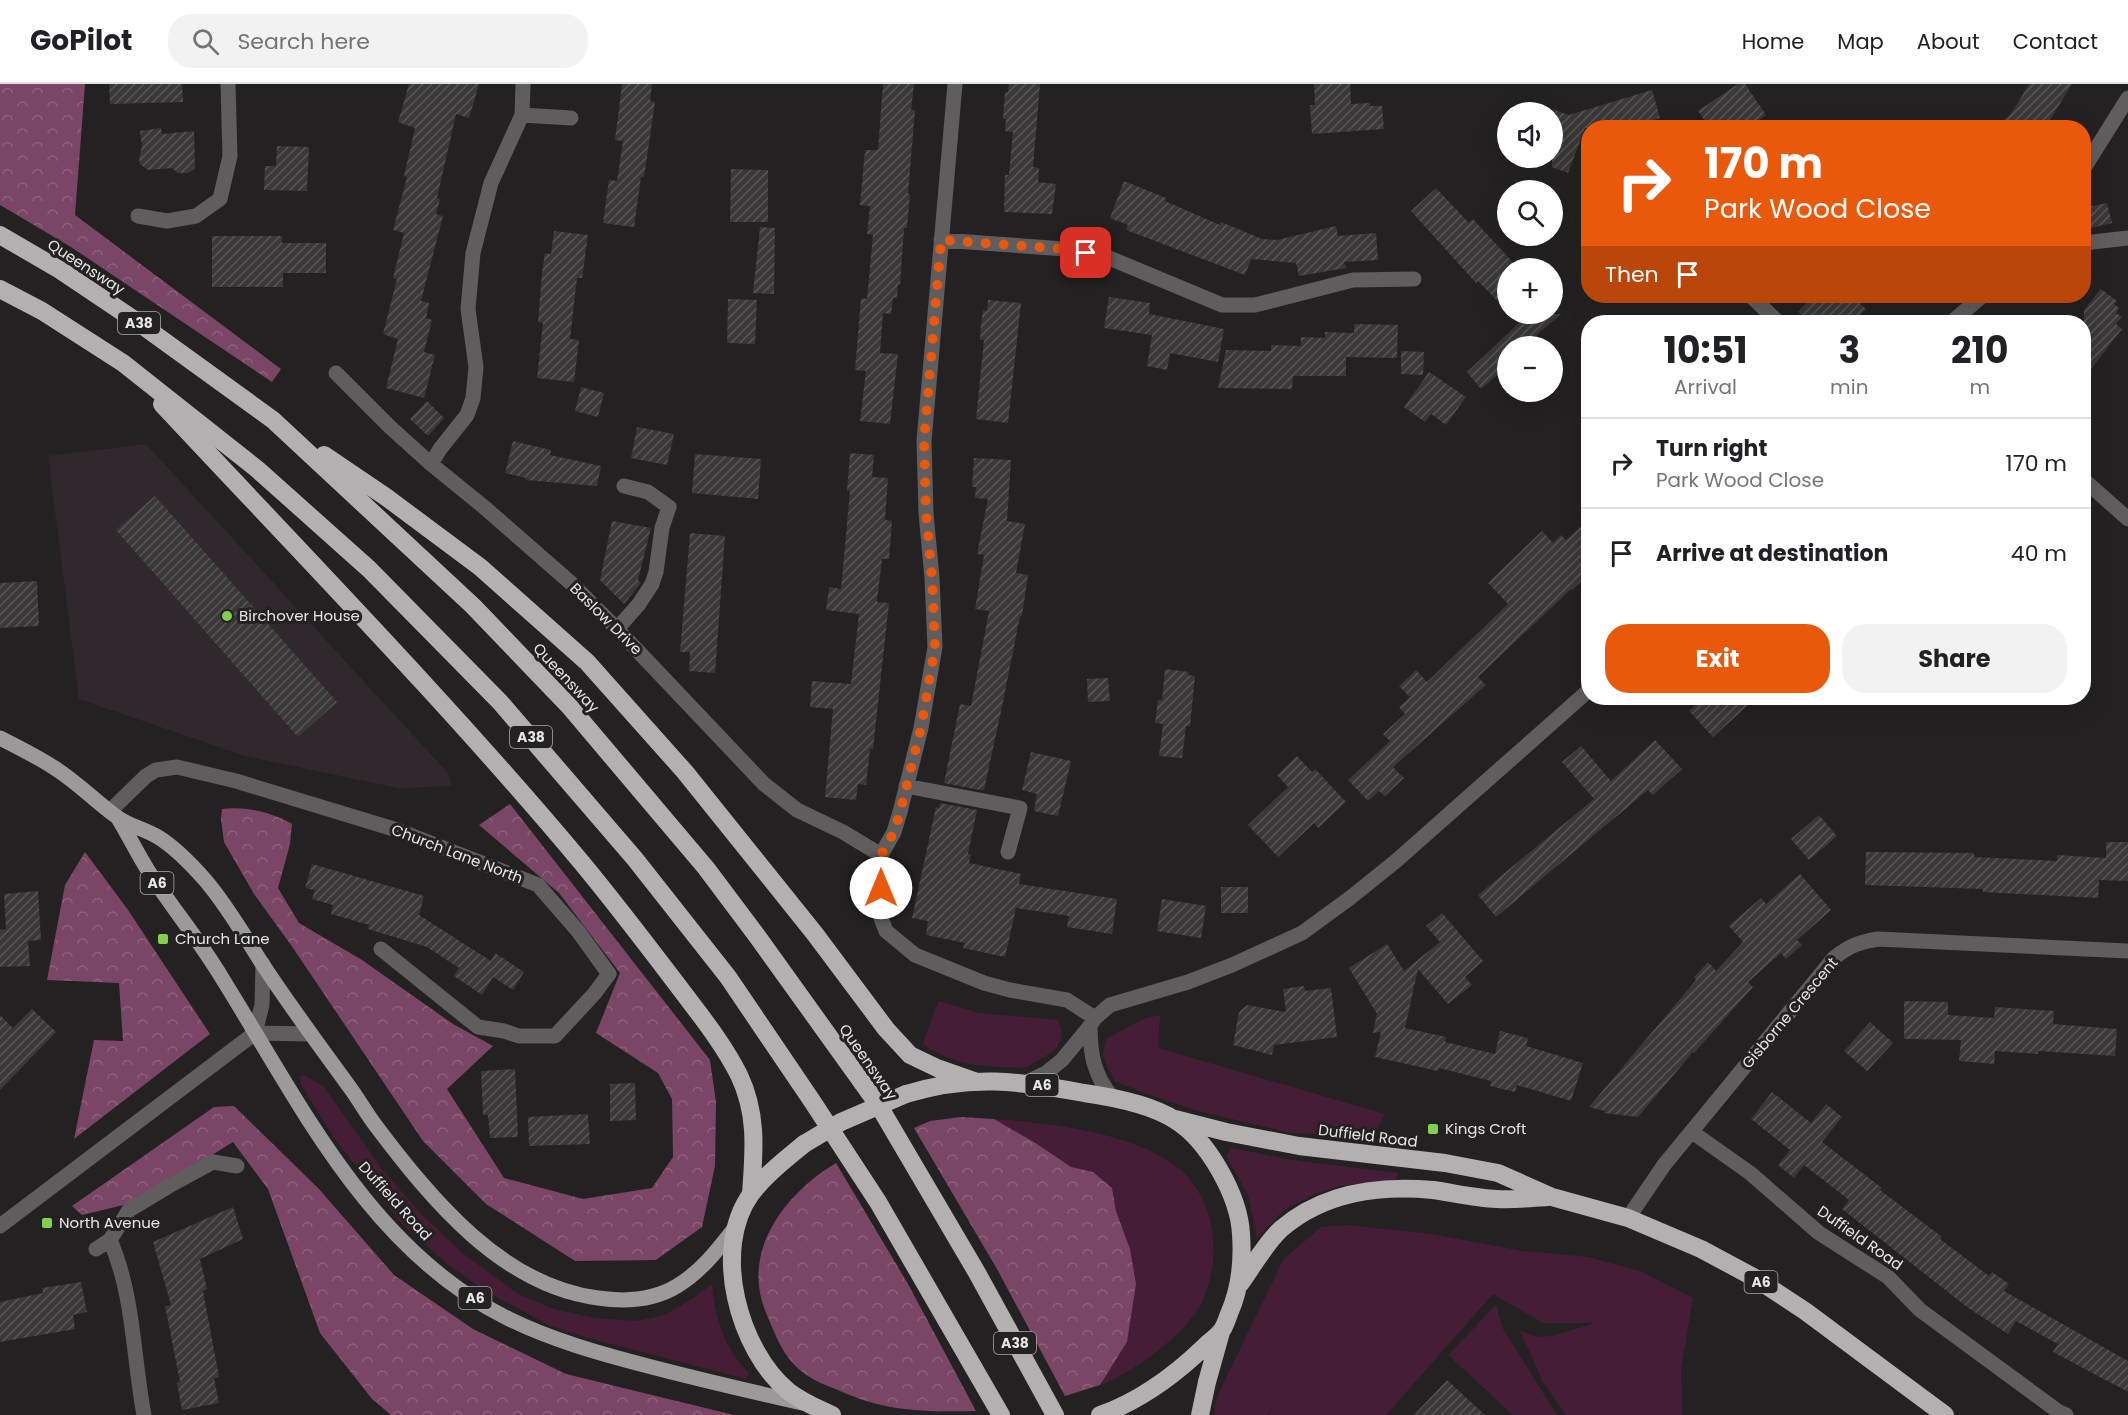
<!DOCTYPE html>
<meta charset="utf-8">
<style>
body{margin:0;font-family:Poppins,sans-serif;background:#f2f2f2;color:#202124;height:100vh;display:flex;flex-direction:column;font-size:22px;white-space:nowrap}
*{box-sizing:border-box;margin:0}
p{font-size:20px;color:#757577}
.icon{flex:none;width:33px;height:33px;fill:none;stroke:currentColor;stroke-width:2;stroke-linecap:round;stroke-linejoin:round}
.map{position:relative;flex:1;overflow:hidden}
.panel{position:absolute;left:1581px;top:231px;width:510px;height:390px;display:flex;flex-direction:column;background:#fff;border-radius:24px;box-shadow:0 6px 24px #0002}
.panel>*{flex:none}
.top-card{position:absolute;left:1581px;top:36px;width:510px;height:183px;border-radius:24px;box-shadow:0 6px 24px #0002;background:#ea580c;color:#fff;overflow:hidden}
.controls{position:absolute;left:1497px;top:18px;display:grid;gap:12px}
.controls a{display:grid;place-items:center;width:66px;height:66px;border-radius:50%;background:#fff;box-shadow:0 6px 24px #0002;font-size:30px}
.pin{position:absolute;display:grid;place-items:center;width:51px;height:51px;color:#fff;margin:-26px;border-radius:12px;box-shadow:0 3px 9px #0006}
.me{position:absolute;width:66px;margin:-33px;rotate:0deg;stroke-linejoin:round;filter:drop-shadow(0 0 4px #0008)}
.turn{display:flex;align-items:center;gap:21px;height:126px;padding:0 24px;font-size:27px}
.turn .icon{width:78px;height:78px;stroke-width:2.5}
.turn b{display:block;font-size:42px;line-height:51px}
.then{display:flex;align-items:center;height:57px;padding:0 24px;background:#0003;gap:12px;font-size:22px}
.eta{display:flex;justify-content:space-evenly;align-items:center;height:102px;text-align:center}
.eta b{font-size:36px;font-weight:700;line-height:42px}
.button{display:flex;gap:12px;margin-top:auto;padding:12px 24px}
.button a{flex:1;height:69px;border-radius:24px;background:#ea580c;color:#fff;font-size:24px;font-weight:700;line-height:69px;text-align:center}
.button a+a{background:#f2f2f2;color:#202124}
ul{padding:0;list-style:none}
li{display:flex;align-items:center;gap:18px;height:90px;padding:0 24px;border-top:2px solid #e0e0e0}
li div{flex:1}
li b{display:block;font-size:22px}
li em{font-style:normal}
header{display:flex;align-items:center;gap:36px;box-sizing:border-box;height:84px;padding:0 30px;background:#fff;border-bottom:2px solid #e0e0e0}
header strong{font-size:28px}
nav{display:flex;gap:33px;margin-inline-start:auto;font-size:21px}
.search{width:420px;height:54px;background:#f2f2f2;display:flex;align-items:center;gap:15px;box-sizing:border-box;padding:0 21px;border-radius:24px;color:#757577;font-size:22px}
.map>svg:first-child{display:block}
.built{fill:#31282d}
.green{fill:#461d36}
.forest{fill:url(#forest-crowns)}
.building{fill:url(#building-hatch)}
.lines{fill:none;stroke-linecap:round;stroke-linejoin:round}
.minor{stroke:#5f5d5e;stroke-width:15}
.major{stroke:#9c999a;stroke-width:15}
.highway{stroke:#b4b0b2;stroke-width:18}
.highway-bridge{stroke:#b4b0b2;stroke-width:18}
.route{stroke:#ea580c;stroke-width:10;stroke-dasharray:0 18}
.poi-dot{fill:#83d04e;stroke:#242122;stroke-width:2}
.labels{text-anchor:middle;stroke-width:6;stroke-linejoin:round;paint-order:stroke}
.shield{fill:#242122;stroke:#acabac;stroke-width:1.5}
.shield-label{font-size:14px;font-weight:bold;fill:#e7e6e7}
.street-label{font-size:15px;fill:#e7e6e7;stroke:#242122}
.poi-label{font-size:15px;fill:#e7e6e7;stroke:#242122;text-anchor:start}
</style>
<header>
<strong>GoPilot</strong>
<div class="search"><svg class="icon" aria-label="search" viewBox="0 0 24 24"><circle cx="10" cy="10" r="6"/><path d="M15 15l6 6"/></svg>Search here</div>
<nav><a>Home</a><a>Map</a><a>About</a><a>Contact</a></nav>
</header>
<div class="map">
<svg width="2128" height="1331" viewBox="0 0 2128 1331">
<defs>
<pattern id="forest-crowns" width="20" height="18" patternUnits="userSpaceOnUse" patternTransform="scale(1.5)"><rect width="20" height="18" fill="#7b4565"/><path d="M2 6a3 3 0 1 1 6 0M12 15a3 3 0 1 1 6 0" fill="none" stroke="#8e607b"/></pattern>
<pattern id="building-hatch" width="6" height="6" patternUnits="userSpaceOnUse" patternTransform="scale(1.5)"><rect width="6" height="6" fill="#3b383a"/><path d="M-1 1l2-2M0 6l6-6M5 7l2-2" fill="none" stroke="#575556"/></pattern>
</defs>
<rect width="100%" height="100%" fill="#242122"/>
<path class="built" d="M146,360L448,689L451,702L398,704L245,672L79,615L48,372Z"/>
<path class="green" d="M938,917L979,929L1058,936C1068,957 1057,966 1039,976C1035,978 1031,981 1027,983C1019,985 974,982 966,979C950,975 935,969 923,960Z
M1160,931L1158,964L1385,1030L1377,1045L1314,1050L1291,1049L1198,1027L1144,1009L1115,997L1107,983L1103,970L1106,955L1143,935Z
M304,991L323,1002L382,1085L421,1130L465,1171L518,1210L554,1225L595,1234L636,1237L665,1231L692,1215L712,1200C715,1235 724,1264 749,1289L746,1295L588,1254L550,1242L484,1206L447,1180L401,1139L334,1054L301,1001L300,993Z
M994,1035C1049,1039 1132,1048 1177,1083C1216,1114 1222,1172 1203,1216C1190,1247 1131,1291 1100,1301L1127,1258L1130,1165L1116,1127L1112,1105L1093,1088L1071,1084L1037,1060Z
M1231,1064L1299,1077L1398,1089L1395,1096L1339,1102L1315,1110L1284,1126L1257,1154L1248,1111L1226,1072Z
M1346,1141L1432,1150L1523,1167L1588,1173L1640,1187L1693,1214L1681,1285L1682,1331H1566L1543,1298L1520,1247L1537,1253L1552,1252L1595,1239H1543L1493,1210L1386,1331H1269L1272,1319L1268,1331H1214L1216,1315L1283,1176L1321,1143Z
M1496,1221L1503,1245L1557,1331H1513L1448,1271Z"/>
<path class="forest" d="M0,0H85L75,131L281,285L272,298L71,163L0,121Z
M510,720L710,976L716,1018L715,1082L702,1143L656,1176L575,1177L486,1120L423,1057L291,861L254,810L224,758L221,735L222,725C245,722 271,728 292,740L290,760L278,804L299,839L362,876L453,940L493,962L447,1005L504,1094L583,1115L652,1104L673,1073L672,1015L658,989L596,949L620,889L559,809L479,741Z
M85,768L128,826L210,950L74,1055L94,956L123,957L119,899L47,896L65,801Z
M234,1022L319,1105L394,1191L473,1245L566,1290L734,1331H391L372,1315L320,1249L268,1105L233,1058L136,1118L82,1131L72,1122L214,1023Z
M961,1033L994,1035L1037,1060L1071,1083L1093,1088L1112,1104L1116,1127L1130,1165L1136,1200L1127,1258L1100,1301L1065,1312L997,1185L914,1044L930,1037Z
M836,1079L908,1200L976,1327C925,1328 885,1328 838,1306C827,1302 815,1297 805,1290C788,1278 780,1262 772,1243C768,1233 763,1223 761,1213C747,1157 792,1105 836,1079Z"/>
<path class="building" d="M109,0H182L183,18L110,20Z
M409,0H479L469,34L456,30L437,114L440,115L436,130L443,132L421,217L429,219L426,234L432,236L424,268L435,271L424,314L386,304L398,255L383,250L397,195L393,194L404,149L393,146L407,93L404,92L415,44L398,38Z
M622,0H652L650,17L655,18L644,93H641L634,143L603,139L609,96L617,97L623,57L615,56Z
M883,0H914L911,26H915L908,110H910L907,144H904L900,201L898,200L897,214H893L891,230L883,229L880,269L898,270L890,340L860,337L866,287L855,286L861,214L867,215L873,151L867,150L870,122L860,121L865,66H878Z
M1009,0H1040L1033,83L1039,84L1038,98L1056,100L1052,130L1004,128L1005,91H1009L1013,48L1005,47L1006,35H1003L1005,8H1008Z
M1314,0H1350L1351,20L1370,19V22H1382L1384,45L1312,50L1310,21H1315Z
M1738,0H1745L1766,31L1747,44H1710L1698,27Z
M2029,0H2072L2045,44H1996L2013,27Z
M1652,6L1660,34L1627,44H1585L1568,89L1552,83V25L1569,31Z
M161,44L162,50L194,47L195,84L188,89H178L172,84L148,86L140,80L139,75L142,62L140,47Z
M277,62L309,63L307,107L264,106L265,82H276Z
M731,85L768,86V138H730Z
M1124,97L1166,114L1165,117L1220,141L1221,138L1262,155L1277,156L1336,142L1338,152L1376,149L1378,176L1344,178L1346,184L1299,192L1296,179L1251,175L1245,191L1126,146L1128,141L1110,134Z
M1436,104L1469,139L1473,135L1518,184H1508V228L1478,197L1476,199L1411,127Z
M2107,119L2112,139L2091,144L2087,123Z
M760,143L775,144L774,210L753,209Z
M554,147L588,151L582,194H577L570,255L579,256L574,298L537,294L543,239L538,238L542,189L545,169L551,170Z
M212,152H282V159H326V189H283V203H212Z
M2101,205L2117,217L2114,220L2119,224L2116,229L2122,233L2116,240L2122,245L2084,294V226Z
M1814,212H1852L1866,225L1853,238H1809L1798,228Z
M1109,213L1150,219L1149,230L1224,245L1218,278L1170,269L1167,286L1147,282L1152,251L1104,244Z
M728,215L757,216L755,260L727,259Z
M988,216L1021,219L1008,339L976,335L984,256H980L981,240L983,226L987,227Z
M1509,230H1561L1524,262H1508V282L1481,305L1467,288L1519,239Z
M1354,240L1398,241L1397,274L1346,273V292H1293L1292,305L1218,304L1226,266L1271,267V261L1301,262V253L1325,254V248L1354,249Z
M1401,267L1424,268L1423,291L1401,290Z
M1429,288L1466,313L1446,341L1431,330L1425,338L1404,323Z
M581,303L604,309L598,333L575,327Z
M427,317L444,334L428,352L410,335Z
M637,343L674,350L667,381L631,374Z
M513,357L551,366L550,371L601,382L597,402L525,396L526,394L505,389Z
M850,369L874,371L872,393L888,394L885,436L892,437L889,475H882L877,518L889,519L873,665H870L866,701L858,700L856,716L825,713L833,625L810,623L812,597L851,600L859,530L826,526L829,503L841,505L850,407H847Z
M695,370L761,375L758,415L692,409Z
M974,374L1011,376L1007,437L1025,440L1016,489L1028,491L1022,532H1020L1003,618L984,706H980L944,699L960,620L971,622L989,527L975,525L984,471L977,470L988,415L975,414L976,403H972Z
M155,412L337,618L298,653L116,446Z
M1588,436V491L1572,506L1571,505L1478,593L1486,601L1393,683L1404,694L1385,712L1379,707L1368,717L1348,696L1390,657L1383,650L1405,630L1399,623L1410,613L1399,602L1416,586L1427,598L1508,520L1488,499L1542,447L1553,459L1561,451L1566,456Z
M612,437L651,444L638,496L641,499L624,520L600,496Z
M690,449L725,452L715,589L689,587L690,568H680Z
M37,497L39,542L0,544V499Z
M1165,585L1189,588L1188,591L1195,592L1190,642H1186L1182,674L1159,672L1163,640L1155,639L1158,616H1162Z
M1108,594L1110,617L1088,618L1087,595Z
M1703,614H1756L1713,653L1689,627Z
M1655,656L1682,685L1653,711L1648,706L1496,833L1478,811L1594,715L1562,678L1581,662L1611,697Z
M1031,668L1071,677L1058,732L1034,727L1037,710L1022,706Z
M1297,672L1312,688L1315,685L1346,718L1318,744L1314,739L1278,773L1248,741L1288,703L1277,691Z
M940,719L977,726L968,770H971L969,779L1021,790L1019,800L1117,815L1112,850L1067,843L1069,832L1016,824L1005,873L963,864L965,859L926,851L928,837L912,834L936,723L939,724Z
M1819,731L1837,752L1809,776L1791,755Z
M2106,758H2128V797L2099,796L2098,814L1983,808V805L1865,801L1866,768L1974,769V773L2057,777V771L2106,774Z
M312,780L424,812L419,831L491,877L495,869L524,888L513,906L493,893L482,911L454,892L459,884L427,863L368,845L369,841L331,830L333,821L312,815L315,806L305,804Z
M1800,790L1831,826L1797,856L1802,861L1786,875L1781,869L1748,898L1753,903L1694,969L1693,968L1638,1033L1604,1029L1605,1027L1589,1023L1696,896L1694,893L1708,878L1716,887L1743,858L1729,842L1761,814L1766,820Z
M1221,803H1248V829H1221Z
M38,807L41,856L28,857L30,882L0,883V846L6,845L4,810Z
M1162,815L1206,822L1201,854L1157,847Z
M1442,829L1483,877L1465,893L1472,901L1448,920L1418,885L1405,944L1446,953L1445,958L1495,970L1500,947L1528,954L1526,962L1583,979L1571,1017L1517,1001L1515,1008L1490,1002L1491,997L1439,984L1438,987L1375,973L1381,948L1373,949L1377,930L1349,884L1387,860L1404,887L1440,858L1426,842Z
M1304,902L1305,907L1331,904L1337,953L1274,961L1272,971L1233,961L1239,928L1247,921L1286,928L1283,905Z
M1904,917L1948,918V931L1994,934L1995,923L2054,927L2053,940L2117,945L2115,972L2038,967V970L1995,967L1994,980L1959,977L1961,956L1904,955Z
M32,925L56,948L0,1006V931L13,944Z
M1870,938L1893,959L1867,987L1844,967Z
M515,985L518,1053L490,1054L488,1031H483L481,987Z
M635,999L636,1036L610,1037V1000Z
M1772,1008L1811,1039L1826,1020L1842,1033L1822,1058L1882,1104L1880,1106L1942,1153L1940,1155L1989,1192L1992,1188L2009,1200L2004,1207L2128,1277V1308L2053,1268L2058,1260L2016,1237L2008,1250L1967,1223L1842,1125L1849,1116L1804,1081L1794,1094L1778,1081L1790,1066L1751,1035Z
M588,1030L590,1060L529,1062L528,1033Z
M233,1123L243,1155L200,1175L207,1205L203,1207L219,1293L214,1294L219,1319L182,1326L177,1299L180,1298L165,1222L171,1221L153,1158Z
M81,1198L87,1228L73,1231L75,1245L0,1258V1218L43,1209L42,1204Z
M1447,1296L1485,1331H1414Z"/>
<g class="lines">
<path class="minor" d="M955,0L924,357L926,429L932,494L935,563L921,644L900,728L894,748L881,771L882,789L881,834L886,847L915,871L984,899L1010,906L1067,916L1095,934
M522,31L571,34
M2084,84L2128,14
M138,132L167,137L196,132L220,115L230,72L228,0
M941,156L1065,165L1107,173L1222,221H1255L1353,196L1414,195
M2084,159L2128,154
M1751,212L1778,238
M1952,238L1982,212
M336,289L390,343L431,380L484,423L572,500L617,545L764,700L797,726L843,748L881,771
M431,380L440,365L467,331L473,314L476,283L468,225L473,169L491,99L522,31L523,0
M2084,396L2128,435
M617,545L639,520L652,500L656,488L662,444L669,423L648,408L624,402
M906,702L1020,724L1008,768
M110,727L146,692L156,686L177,683L236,697L397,746L538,801L578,847L609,890L594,910L555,952H519L504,947L478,943L381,865
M1090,942C1090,970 1094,992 1113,1014
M255,949L262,921L263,880
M255,949L310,950
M1027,998L1046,989L1062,976L1090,942L1095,934L1110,921L1188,898L1232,881L1302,849L1350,814L1396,777L1588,607
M1692,1048L1750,1089L1819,1149L1888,1193L1920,1226L2059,1328L2066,1331
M1628,1134L1664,1081L1834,874C1849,862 1859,858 1878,855L2128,867
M0,1142L255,949
M110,1156C134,1211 133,1273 144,1331
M96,1165L110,1156L129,1126L169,1102L213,1078L237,1082"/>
<path class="major" d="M0,654C18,663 36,672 53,683C76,697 95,717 117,733C129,742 145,745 158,753C176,764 192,781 206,797C228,823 245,853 263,881C290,922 319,961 348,1001C358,1014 366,1029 376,1042C431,1115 502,1202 598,1214C625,1218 654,1216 677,1202C702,1187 719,1164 737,1141
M118,734C129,752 138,771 149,788C172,824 200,857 222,894C300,1019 370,1167 509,1235C552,1256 598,1269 644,1281C697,1295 749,1307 802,1319"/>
<path class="highway" d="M0,151L60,186L139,239L273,336L473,522L569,622L706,784L757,852L879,1022L976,1187L1055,1331
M0,205L42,227L123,279L257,385L369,485L500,618L635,775L728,893L812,1017L878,1118L1001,1331
M162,320C303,471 449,620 582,779C616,820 647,861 679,903C700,931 723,959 739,991C758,1031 754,1067 751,1110
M324,371L386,413L480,483L587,578L685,688L815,850L886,945L910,971L937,984L974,997
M906,1010C971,990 1019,997 1084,1009C1112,1013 1152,1021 1175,1036C1208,1056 1239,1112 1241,1150C1243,1178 1240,1205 1229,1230C1227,1235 1225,1242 1222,1246C1218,1252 1210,1257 1205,1262C1175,1291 1140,1317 1100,1331
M1175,1035L1226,1048L1299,1062L1445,1079L1498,1089L1552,1113L1628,1134L1701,1165L1755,1194L1805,1227L1945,1331
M804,1060C786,1075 765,1091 751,1110C711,1166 739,1266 788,1307C802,1318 817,1324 832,1331
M1240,1200C1253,1182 1265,1160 1281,1145C1324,1108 1378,1101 1433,1106C1454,1109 1475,1114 1497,1115C1514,1116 1531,1114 1548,1113
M1200,1331L1207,1298L1221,1248"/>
<path class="highway-bridge" d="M804,1060L841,1038L906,1010"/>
</g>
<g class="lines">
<path class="route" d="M881,804V771L894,748L900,728L921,644L935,563L932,494L926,429L924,357L941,156L1065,165L1086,169"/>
</g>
<g class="poi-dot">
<circle cx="227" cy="532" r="6"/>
<rect x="157" y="849" width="12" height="12" rx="3"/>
<rect x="1427" y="1039" width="12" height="12" rx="3"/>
<rect x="41" y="1133" width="12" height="12" rx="3"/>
</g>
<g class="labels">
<g class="shield">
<rect x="118" y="228" width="42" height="22" rx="4.5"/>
<rect x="510" y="642" width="42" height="22" rx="4.5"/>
<rect x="140.5" y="788" width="33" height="22" rx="4.5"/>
<rect x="1025.5" y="990" width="33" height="22" rx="4.5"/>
<rect x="1744.5" y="1187" width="33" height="22" rx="4.5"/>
<rect x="458.5" y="1203" width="33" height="22" rx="4.5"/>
<rect x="994" y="1248" width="42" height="22" rx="4.5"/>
</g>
<g class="shield-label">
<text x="139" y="244">A38</text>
<text x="531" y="658">A38</text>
<text x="157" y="804">A6</text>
<text x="1042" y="1006">A6</text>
<text x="1761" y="1203">A6</text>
<text x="475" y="1219">A6</text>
<text x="1015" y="1264">A38</text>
</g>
<g class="street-label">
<text transform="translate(86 183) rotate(33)" y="5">Queensway</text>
<text transform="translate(606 535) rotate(45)" y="5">Baslow Drive</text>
<text transform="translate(566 594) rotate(47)" y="5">Queensway</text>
<text transform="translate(457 770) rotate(21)" y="5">Church Lane North</text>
<text transform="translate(1790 929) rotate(-50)" y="5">Gisborne Crescent</text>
<text transform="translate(868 978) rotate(55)" y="5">Queensway</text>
<text transform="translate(1368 1052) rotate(7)" y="5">Duffield Road</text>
<text transform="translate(395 1117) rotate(48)" y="5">Duffield Road</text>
<text transform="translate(1860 1154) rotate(35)" y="5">Duffield Road</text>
</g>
<g class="poi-label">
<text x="239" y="537">Birchover House</text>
<text x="175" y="860">Church Lane</text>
<text x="1445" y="1050">Kings Croft</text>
<text x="59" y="1144">North Avenue</text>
</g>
</g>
</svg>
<div class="controls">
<a><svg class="icon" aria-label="sound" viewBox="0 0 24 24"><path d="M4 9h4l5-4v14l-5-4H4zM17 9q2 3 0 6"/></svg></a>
<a><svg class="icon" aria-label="search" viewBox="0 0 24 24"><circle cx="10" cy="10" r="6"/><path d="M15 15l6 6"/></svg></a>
<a>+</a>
<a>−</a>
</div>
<div class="pin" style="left:1086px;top:169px;background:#d93025"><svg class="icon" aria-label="arrive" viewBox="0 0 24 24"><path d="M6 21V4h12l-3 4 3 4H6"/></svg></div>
<svg class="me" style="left:881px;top:804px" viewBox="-20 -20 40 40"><circle r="19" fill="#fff"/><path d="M0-13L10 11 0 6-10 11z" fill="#ea580c"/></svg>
<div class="top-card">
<div class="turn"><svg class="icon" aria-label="right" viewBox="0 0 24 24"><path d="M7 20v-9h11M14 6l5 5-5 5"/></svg><div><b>170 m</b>Park Wood Close</div></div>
<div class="then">Then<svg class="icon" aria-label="arrive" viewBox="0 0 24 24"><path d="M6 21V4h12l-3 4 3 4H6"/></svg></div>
</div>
<section class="panel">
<div class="eta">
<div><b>10:51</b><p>Arrival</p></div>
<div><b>3</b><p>min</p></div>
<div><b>210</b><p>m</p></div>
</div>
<ul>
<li><svg class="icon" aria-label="right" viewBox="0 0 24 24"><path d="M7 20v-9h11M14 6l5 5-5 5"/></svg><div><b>Turn right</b><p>Park Wood Close</p></div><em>170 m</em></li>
<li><svg class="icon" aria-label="arrive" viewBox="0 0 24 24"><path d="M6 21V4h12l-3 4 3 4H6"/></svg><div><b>Arrive at destination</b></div><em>40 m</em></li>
</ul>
<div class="button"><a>Exit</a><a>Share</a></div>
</section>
</div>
